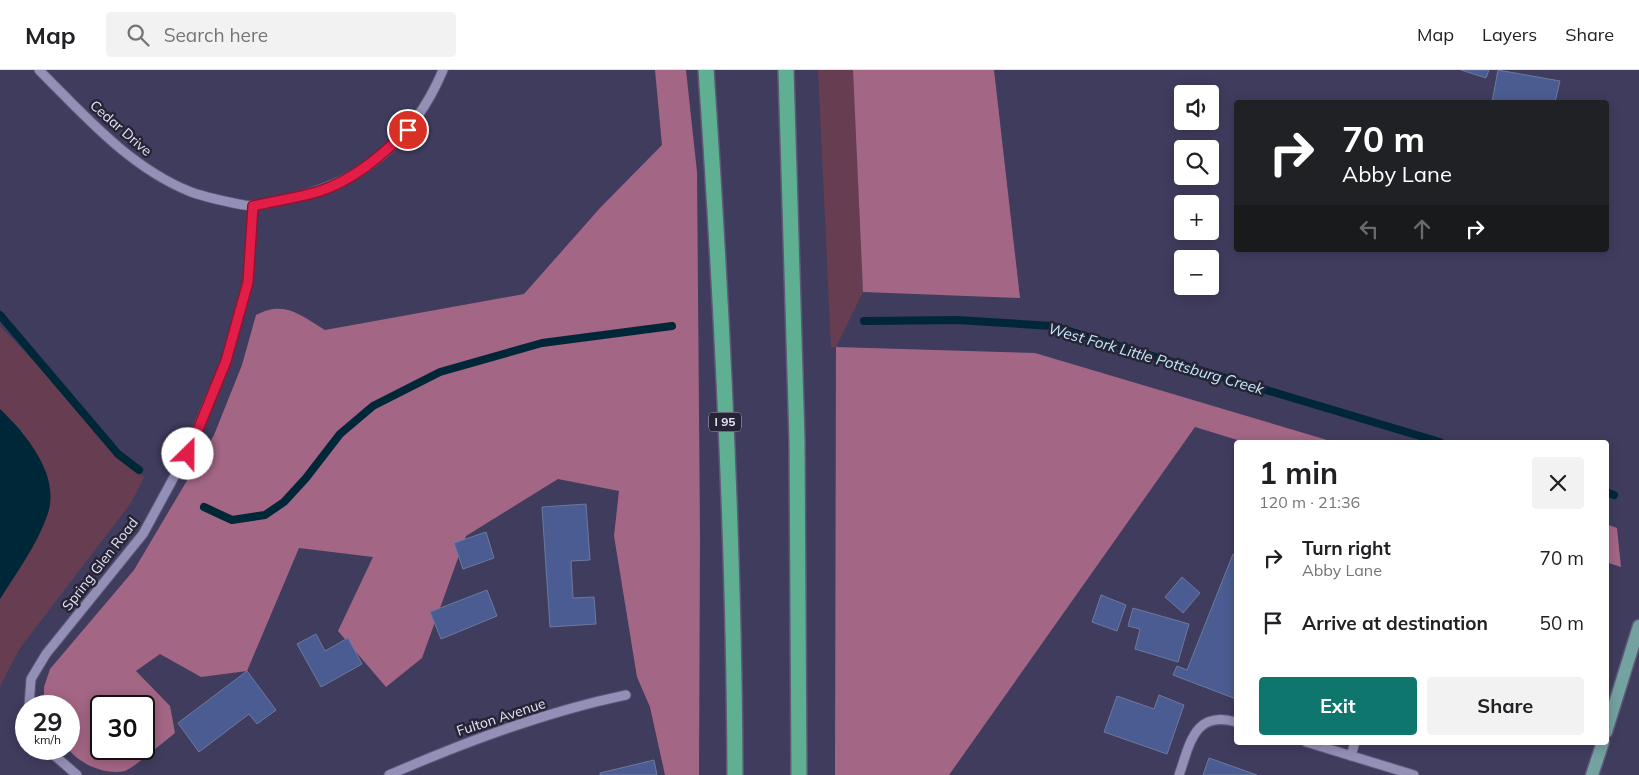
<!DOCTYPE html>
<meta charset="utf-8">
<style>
body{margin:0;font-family:Mulish,sans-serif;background:#f2f2f2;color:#202124;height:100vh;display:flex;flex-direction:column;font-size:19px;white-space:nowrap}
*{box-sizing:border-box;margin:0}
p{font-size:16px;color:#757577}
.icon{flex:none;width:28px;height:28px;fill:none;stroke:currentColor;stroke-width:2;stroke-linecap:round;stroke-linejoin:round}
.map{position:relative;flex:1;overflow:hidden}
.sheet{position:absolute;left:1234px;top:370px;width:375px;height:305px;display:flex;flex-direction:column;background:#fff;border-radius:5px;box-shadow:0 2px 12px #0003}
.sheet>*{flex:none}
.guide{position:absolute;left:1234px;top:30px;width:375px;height:152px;border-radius:5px;box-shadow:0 2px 12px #0003;background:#202124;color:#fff;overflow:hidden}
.fabs{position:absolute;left:1174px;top:15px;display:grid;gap:10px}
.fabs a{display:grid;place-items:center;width:45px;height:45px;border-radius:5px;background:#fff;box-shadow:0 2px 12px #0003;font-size:25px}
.speed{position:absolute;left:15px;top:625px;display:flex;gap:10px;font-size:25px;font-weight:700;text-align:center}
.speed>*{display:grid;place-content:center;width:65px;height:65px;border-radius:50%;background:#fff;box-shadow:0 2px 12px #0003;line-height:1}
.speed small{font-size:12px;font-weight:400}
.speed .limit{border:2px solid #111;border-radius:8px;background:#fff;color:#111}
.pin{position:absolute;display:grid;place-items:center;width:42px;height:42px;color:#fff;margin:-21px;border:2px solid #fff;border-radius:50%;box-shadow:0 1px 5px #0007}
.me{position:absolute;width:55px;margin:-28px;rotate:23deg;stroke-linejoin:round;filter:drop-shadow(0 0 4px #0008)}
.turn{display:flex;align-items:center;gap:18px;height:105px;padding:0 25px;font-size:22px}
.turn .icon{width:65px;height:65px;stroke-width:2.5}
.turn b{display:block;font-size:35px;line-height:42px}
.lanes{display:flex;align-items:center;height:48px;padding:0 25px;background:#0003;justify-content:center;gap:25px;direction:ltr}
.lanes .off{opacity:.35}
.round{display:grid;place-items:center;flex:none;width:52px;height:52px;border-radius:5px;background:#f2f2f2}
.summary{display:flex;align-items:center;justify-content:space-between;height:85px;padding:0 25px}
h1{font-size:30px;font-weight:700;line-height:38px}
.action{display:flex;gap:10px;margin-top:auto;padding:10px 25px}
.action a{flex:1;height:58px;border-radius:5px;background:#0f766e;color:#fff;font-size:20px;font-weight:700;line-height:58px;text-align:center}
.action a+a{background:#f2f2f2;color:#202124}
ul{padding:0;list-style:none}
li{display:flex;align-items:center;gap:15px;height:65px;padding:0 25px}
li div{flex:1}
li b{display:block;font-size:19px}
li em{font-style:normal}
header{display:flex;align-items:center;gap:30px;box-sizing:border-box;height:70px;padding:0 25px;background:#fff;border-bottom:1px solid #e0e0e0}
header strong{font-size:24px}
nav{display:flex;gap:28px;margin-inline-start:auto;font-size:18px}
.search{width:350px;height:45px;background:#f2f2f2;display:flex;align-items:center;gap:12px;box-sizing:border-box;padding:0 18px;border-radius:5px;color:#757577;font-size:19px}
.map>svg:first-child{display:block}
.green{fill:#673d52}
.forest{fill:#a46685;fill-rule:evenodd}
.water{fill:#002738}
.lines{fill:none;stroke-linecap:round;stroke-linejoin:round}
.stream{stroke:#002738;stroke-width:8}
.building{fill:#4b5c92;stroke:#6c799d}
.minor-casing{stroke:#5c5875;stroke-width:11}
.major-casing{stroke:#5c5875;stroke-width:15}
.highway-casing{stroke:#5c5875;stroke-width:18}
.minor{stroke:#938fb6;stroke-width:9}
.major{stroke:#74a2a1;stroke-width:12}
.highway{stroke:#5faf93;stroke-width:15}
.route-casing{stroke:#92132f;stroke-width:12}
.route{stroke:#e11d48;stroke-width:9}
.labels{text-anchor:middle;stroke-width:5;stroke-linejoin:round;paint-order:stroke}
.shield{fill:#272535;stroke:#acaabe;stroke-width:1}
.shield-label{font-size:12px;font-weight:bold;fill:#e5e3f8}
.street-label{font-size:14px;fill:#e5e3f8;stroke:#272535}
.water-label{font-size:15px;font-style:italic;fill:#c3eafd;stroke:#272535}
</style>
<header>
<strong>Map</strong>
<div class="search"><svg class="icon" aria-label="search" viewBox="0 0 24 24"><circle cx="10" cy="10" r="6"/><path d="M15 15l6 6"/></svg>Search here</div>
<nav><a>Map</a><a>Layers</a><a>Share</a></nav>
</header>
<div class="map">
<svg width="1639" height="705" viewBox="0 0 1639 705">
<rect width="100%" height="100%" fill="#403c5e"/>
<path class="green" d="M818,0H853L863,222L836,277H831Z
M0,256L53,311L118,389L144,407L131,433L20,578L0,616V529L24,491L21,360L0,339Z"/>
<path class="forest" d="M655,0H686L697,102L700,465L699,705H665L650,637L637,607L614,466L619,421L558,409L466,466L422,588L386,617L338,561L373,487L299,478L247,601L201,607L160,584L136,601L170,636L175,663C162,673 139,694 125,701C105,705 81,695 68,679L69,636H44V617L50,599L134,500L214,365L242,295L256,245C285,230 300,245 325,260L524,224L600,138L662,75ZM101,636H144V679H101Z
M853,0H994L1020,228L863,222Z
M836,277L1035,283L1334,372H1244L1195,357L949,705H835Z
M1606,454L1617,458L1621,497L1606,492Z"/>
<path class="water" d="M0,339C26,364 62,406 47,446C37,475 16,503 0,529Z"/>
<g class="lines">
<path class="stream" d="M0,245L118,384L139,400
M864,251L957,250L1052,256L1440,372
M1606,422L1614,425
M204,437L232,450L265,445L284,432L306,408L340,364L373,336L440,302L542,273L672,256"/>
</g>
<path class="building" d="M1461,0H1489L1486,8Z
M1498,0L1560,11L1555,32H1492Z
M586,434L590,490L571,491L573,528L594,527L596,554L550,557L542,437Z
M486,462L494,488L463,499L454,473Z
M1233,484L1236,486V629L1173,605L1177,596L1187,600Z
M1182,507L1200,523L1183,543L1165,527Z
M487,520L497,546L441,569L430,542Z
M1101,525L1126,535L1117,561L1092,552Z
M1133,538L1189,554L1178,592L1135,579L1140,559L1128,556Z
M316,564L325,581L348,568L362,594L321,617L297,574Z
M247,601L276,640L257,654L249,644L199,682L178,653Z
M1159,625L1184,635L1167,684L1104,662L1117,626L1154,639Z
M1209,688L1257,705H1203Z
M654,690L657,705H600V703Z"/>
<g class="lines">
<defs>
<path id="minor" d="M39,0C84,45 130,98 191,122C201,126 243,136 253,136C266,135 279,130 290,128C364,112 414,69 443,0
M29,636L31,609L46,584L143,464L187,383L226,291L248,212L253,136
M1306,672L1414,705
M47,679L77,705
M1351,686L1355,672
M389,705C465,672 544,642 626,625
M1179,705C1190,674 1194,640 1236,652"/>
<path id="major" d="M1606,662L1639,556
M1592,705L1603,672"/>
<path id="highway" d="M706,0C722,235 734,470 735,705
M786,0L797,370L799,705"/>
</defs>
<use href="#minor" class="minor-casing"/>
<use href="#major" class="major-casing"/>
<use href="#highway" class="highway-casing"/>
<use href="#minor" class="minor"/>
<use href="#major" class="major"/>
<use href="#highway" class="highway"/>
</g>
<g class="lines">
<defs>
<path id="route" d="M188,384L226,291L248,212L253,136C274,131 296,128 317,122C353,111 382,85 408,60"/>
</defs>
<use href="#route" class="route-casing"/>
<use href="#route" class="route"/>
</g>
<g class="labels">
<rect class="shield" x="709" y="342.5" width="32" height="19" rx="4"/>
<g class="shield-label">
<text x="725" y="356">I 95</text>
</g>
<g class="street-label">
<text transform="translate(121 58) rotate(41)" y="5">Cedar Drive</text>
<text transform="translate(100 494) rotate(-52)" y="5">Spring Glen Road</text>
<text transform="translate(501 647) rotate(-18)" y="5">Fulton Avenue</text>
</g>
<g class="water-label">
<text transform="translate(1156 289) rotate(16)" y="5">West Fork Little Pottsburg Creek</text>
</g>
</g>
</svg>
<div class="fabs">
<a><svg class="icon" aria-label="sound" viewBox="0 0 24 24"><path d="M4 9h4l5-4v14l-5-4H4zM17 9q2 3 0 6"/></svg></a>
<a><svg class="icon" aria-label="search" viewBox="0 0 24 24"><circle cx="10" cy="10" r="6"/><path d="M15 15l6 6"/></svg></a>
<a>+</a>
<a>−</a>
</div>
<div class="speed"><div>29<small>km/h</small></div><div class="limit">30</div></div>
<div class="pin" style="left:408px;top:60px;background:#d93025"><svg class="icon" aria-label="arrive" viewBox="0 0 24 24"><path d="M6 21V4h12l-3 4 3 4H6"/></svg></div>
<svg class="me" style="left:188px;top:384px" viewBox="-20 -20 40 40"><circle r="19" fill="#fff"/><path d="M0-13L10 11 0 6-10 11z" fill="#e11d48"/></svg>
<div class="guide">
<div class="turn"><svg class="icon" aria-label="right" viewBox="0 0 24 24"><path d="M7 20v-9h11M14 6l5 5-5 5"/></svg><div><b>70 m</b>Abby Lane</div></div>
<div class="lanes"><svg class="icon off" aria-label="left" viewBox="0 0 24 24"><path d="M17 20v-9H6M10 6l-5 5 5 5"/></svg><svg class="icon off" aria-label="ahead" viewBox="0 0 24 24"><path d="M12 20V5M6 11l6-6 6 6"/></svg><svg class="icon" aria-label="right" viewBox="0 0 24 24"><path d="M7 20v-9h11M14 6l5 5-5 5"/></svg></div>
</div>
<section class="sheet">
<div class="summary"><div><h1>1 min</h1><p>120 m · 21:36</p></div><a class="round"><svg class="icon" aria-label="close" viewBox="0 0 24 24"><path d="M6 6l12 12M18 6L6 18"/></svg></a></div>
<ul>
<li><svg class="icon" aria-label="right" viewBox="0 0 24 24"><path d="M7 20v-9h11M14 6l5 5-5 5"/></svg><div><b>Turn right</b><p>Abby Lane</p></div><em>70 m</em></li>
<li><svg class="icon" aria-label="arrive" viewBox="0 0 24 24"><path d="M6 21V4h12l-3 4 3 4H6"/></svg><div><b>Arrive at destination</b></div><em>50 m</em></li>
</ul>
<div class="action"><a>Exit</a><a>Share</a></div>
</section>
</div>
